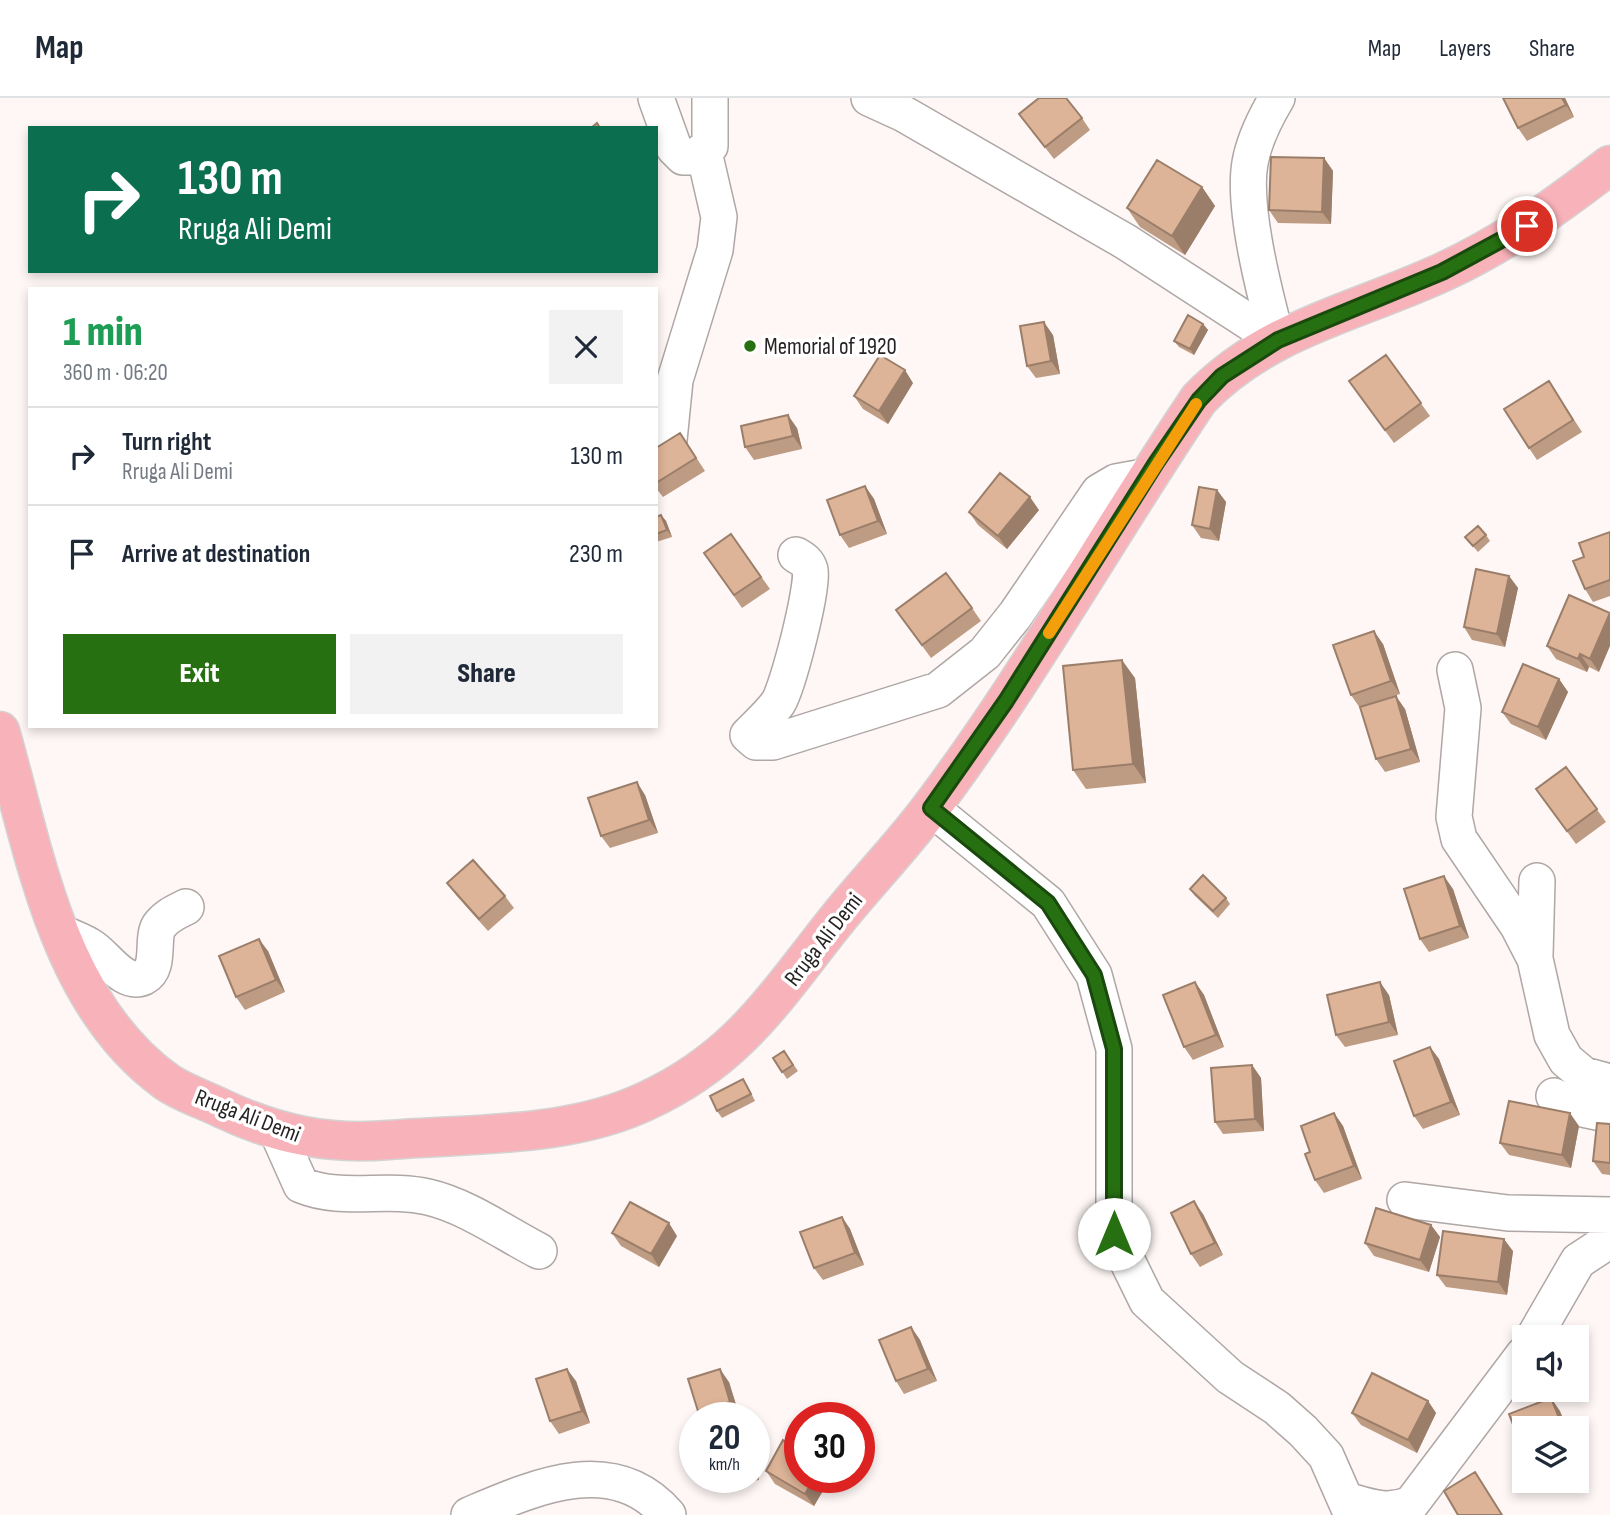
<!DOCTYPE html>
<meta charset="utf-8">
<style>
body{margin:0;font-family:"Sofia Sans Condensed",sans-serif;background:#f2f2f3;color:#1f2937;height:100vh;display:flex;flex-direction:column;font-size:26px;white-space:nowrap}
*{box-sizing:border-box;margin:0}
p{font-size:23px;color:#747a83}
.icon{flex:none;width:38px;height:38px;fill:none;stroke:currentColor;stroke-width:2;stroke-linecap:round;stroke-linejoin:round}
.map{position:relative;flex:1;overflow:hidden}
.panel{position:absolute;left:28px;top:189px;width:630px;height:441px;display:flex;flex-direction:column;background:#fff;border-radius:0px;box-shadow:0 4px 10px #0003}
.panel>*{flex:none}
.hud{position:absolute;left:28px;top:28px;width:630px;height:147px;border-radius:0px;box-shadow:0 4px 10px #0003;background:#0b6e4f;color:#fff;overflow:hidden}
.fabs{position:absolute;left:1512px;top:1227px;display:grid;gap:14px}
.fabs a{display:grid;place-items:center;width:77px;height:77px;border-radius:0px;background:#fff;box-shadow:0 4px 10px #0003;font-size:35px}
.speed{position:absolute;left:679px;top:1304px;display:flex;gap:14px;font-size:35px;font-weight:700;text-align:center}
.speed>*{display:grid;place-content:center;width:91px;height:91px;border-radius:50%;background:#fff;box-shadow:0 4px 10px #0003;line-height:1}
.speed small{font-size:18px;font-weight:400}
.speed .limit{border:10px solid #d22;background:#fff;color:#111}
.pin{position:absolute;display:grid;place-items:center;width:60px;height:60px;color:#fff;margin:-30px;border:4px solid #fff;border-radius:50%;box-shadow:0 2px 7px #0007}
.me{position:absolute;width:77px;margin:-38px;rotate:0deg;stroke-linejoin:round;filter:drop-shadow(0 0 5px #0008)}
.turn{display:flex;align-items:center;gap:24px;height:147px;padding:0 35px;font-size:32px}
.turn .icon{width:91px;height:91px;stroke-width:2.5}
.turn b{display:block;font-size:49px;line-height:60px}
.round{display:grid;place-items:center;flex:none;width:74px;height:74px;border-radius:0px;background:#f2f2f3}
.headline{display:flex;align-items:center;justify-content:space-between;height:119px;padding:0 35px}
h1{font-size:42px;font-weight:800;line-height:52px;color:#1e9e55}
.action{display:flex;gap:14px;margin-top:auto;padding:14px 35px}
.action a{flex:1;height:80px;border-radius:0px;background:#277012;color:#fff;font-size:28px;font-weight:800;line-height:80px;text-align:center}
.action a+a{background:#f2f2f3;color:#1f2937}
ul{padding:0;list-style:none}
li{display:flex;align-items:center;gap:21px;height:98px;padding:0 35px;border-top:2px solid #e0e1e3}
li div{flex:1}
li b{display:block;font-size:26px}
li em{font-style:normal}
header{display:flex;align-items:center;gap:42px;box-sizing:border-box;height:98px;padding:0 35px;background:#fff;border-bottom:2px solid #e0e1e3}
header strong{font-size:33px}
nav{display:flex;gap:38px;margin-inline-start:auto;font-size:24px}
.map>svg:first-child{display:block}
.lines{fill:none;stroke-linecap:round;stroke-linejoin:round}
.minor-casing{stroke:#aea7a5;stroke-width:38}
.major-casing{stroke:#d4d3d3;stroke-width:41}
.minor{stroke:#fff;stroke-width:35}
.major{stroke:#f8b2b9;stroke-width:38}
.wall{fill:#be9b83}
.shaded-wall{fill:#9b7e6a}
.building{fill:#ddb498;stroke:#9b7e6a;stroke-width:2}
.route-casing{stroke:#19490c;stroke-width:18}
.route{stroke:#277012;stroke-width:12}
.slow{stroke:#f59e0b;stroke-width:12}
.poi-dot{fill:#277012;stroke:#fff;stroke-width:2.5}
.labels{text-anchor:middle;stroke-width:7;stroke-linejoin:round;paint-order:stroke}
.poi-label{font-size:23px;fill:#262322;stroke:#fff;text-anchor:start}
.street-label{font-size:23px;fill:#262322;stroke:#fff}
</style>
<header>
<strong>Map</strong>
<nav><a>Map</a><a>Layers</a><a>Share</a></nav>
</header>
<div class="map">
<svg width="1610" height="1417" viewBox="0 0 1610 1417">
<rect width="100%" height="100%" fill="#fef7f5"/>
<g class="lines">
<defs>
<path id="minor" d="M656,0L674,50L683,59H694L710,48V0
M869,0L904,16L1126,144L1277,242
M1277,0C1265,20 1254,42 1250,65C1242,109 1265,197 1277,242
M668,352L675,282L715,152L719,119L704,54
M796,457C803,461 808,464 810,472C814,488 788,589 778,605C770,616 758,627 748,637L756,644H773L938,592L985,555L1016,516L1099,394L1116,384L1149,378
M1455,572L1463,610L1454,719L1459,741L1518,828L1535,861L1552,937L1566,962L1584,977L1610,984
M931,710L1048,805L1094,877L1114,951V1136L1147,1203L1230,1279L1277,1310L1303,1333L1326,1358L1352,1417
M59,834C69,838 80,842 90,848C106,857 123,889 144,879C161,870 151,841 159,828C166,818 176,814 186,809
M1535,857L1537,783
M1554,998L1582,1011L1610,1017
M276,1031L301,1087C341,1104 386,1089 428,1099C467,1108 504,1135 539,1153
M1405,1102L1508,1115L1610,1117
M1534,1239L1578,1163L1610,1142
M1346,1402C1370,1409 1387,1416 1411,1406L1524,1256
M469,1417C533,1390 613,1353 668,1417"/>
<path id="major" d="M0,633C35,754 57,905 167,984C183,995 205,1002 223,1011C278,1037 330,1047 389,1042C474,1035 568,1040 646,1003C740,960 777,896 839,819C869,782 903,747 932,708C1029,579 1108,436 1199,301C1267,230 1357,214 1443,174C1504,146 1557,108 1610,67"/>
</defs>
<use href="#minor" class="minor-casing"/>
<use href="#major" class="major-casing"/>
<use href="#minor" class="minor"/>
<use href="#major" class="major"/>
</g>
<path class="wall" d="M1503,0H1565L1574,19L1527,43L1518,30Z
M1019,16L1082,20L1090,32L1054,61Z
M1324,60L1333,73L1331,126L1278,125L1269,112Z
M1202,89L1215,108L1185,157L1140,129L1127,110Z
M1203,226L1208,232L1194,257L1179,249L1174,243Z
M1053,237L1060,276L1036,280L1027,268Z
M1386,257L1430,318L1394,345L1349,283Z
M1549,283L1582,334L1537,362L1529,350Z
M913,285L888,326L863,311L854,298Z
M797,330L802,351L754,362L745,349Z
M688,347L705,373L663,399L656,390V350Z
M865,388L874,401L887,436L849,450L840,437Z
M1217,392L1226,404L1219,443L1201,440L1192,427Z
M1039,412L1007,451L978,427L969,414Z
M661,417L666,423L672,439L656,444V419Z
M1610,434V498L1593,504L1585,491L1584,459Z
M731,436L770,491L742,510L704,455Z
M1486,437L1490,443L1478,454L1465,439Z
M1509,478L1518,490L1505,549L1472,542L1464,529Z
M1569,497L1599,574L1589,569L1587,574L1556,561L1547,548Z
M972,510L981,523L931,560L896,512Z
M1383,546L1400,596L1381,602L1405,611L1420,664L1385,674L1376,661L1361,610H1360L1351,597Z
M1135,580L1146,685L1086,691L1073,672Z
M1559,581L1568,594L1546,642L1511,626L1502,614Z
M1566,669L1606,724L1576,746L1536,691Z
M645,697L658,735L610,750L601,738Z
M447,785L505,798L514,810L488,833L456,797Z
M1190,791L1226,800L1230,806L1218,820L1194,797Z
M1453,791L1469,840L1429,854L1420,841Z
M268,853L285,894L245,912L236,899Z
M1195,884L1204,897L1224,949L1193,962L1184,949Z
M1389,897L1398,937L1345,949L1336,937Z
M1430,949L1439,961L1460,1017L1423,1031L1414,1018Z
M784,953L798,973L787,981L773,960Z
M1252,967L1261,980L1264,1033L1223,1036L1215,1024Z
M747,987L755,1003L722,1020L717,1013Z
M1334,1015L1343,1028L1362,1081L1324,1095L1315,1082L1310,1054Z
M1610,1026V1077L1602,1076L1593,1063Z
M1579,1028L1571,1070L1509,1057L1500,1045Z
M1203,1116L1223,1157L1200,1169L1191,1156Z
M842,1119L850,1131L864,1167L823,1182L814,1170Z
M1431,1127L1440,1139L1429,1174L1374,1158L1365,1145Z
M612,1135L677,1138L659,1169L621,1148Z
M1513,1153L1507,1197L1446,1189L1437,1177Z
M911,1229L920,1242L937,1283L904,1296L896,1283Z
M576,1283L590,1325L559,1336L550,1323Z
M729,1284L738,1314L744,1320H702L698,1313Z
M1428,1303L1436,1315L1417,1355L1361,1327L1352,1315Z
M754,1354L759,1382L718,1389L711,1379H754Z
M766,1373L800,1379H831L814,1408L775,1386Z"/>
<path class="shaded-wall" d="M1562,0H1565L1574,19L1566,7Z
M1324,60L1333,73L1331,126L1322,114Z
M1202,89L1215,108L1185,157L1172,138Z
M1044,224L1053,237L1060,276L1051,263Z
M1203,226L1208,232L1194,257L1190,251Z
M905,272L913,285L888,326L879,313Z
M788,317L797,330L802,351L793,338Z
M865,388L874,401L887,436L878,423Z
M1217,392L1226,404L1219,443L1210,431Z
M1030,399L1039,412L1007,451L998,438Z
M661,417L666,423L672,439L667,432Z
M1509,478L1518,490L1505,549L1497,536Z
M1610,516V548L1599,574L1590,561Z
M1374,533L1383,546L1400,596L1391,583Z
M1580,556L1589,569L1587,574L1578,561Z
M1122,562L1135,580L1146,685L1133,666Z
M1559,581L1568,594L1546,642L1538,629Z
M1396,598L1405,611L1420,664L1411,651Z
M637,684L645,697L658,735L649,722Z
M1444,778L1453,791L1469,840L1460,828Z
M259,841L268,853L285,894L276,882Z
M1195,884L1204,897L1224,949L1216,937Z
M1380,884L1389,897L1398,937L1389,924Z
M1430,949L1439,961L1460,1017L1451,1004Z
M1252,967L1261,980L1264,1033L1255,1021Z
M1334,1015L1343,1028L1362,1081L1354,1068Z
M1570,1015L1579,1028L1571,1070L1562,1057Z
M1194,1103L1203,1116L1223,1157L1215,1145Z
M842,1119L850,1131L864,1167L855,1155Z
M669,1125L677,1138L659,1169L651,1156Z
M1431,1127L1440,1139L1429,1174L1420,1162Z
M1504,1141L1513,1153L1507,1197L1498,1184Z
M911,1229L920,1242L937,1283L928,1271Z
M567,1271L576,1283L590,1325L582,1313Z
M720,1271L729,1284L739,1316L730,1304Z
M1551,1300L1560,1313L1567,1330H1563Z
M1428,1303L1436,1315L1417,1355L1408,1342Z
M754,1354L759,1382L754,1374Z
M815,1379H831L814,1408L805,1396Z"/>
<path class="building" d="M1039,0H1066L1082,20L1045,49L1019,16Z
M1503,0H1562L1566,7L1518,30Z
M597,25L600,30H591Z
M1271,59L1324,60L1322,114L1269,112Z
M1157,62L1202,89L1172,138L1127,110Z
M1188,217L1203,226L1190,251L1174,243Z
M1044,224L1051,263L1027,268L1020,228Z
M880,257L905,272L879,313L854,298Z
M1386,257L1421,305L1385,332L1349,283Z
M1549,283L1573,322L1529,350L1504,311Z
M788,317L793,338L745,349L741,328Z
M680,335L696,360L656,385V350Z
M1000,375L1030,399L998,438L969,414Z
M865,388L878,423L840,437L827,402Z
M1199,389L1217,392L1210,431L1192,427Z
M661,417L667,432L656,436V419Z
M1478,428L1486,437L1473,448L1465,439Z
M1610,434V482L1585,491L1573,463L1584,459L1579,445Z
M731,436L761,479L734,497L704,455Z
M1476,471L1509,478L1497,536L1464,529Z
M946,475L972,510L922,547L896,512Z
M1569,497L1610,515L1590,561L1580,556L1578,561L1547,548Z
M1374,533L1391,583L1351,597L1333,547Z
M1122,562L1133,666L1073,672L1063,568Z
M1523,566L1559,581L1538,629L1502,614Z
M1396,598L1411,651L1376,661L1360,609Z
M1566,669L1597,711L1567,733L1536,691Z
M637,684L649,722L601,738L588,700Z
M473,762L505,798L479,821L447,785Z
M1203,777L1226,800L1213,813L1190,791Z
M1444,778L1460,828L1420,841L1404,791Z
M259,841L276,882L236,899L219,858Z
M1195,884L1216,937L1184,949L1163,897Z
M1380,884L1389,924L1336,937L1327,897Z
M1430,949L1451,1004L1414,1018L1394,963Z
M784,953L793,967L782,974L773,960Z
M1252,967L1255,1021L1215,1024L1211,970Z
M743,981L751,996L717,1013L710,998Z
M1509,1003L1570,1015L1562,1057L1500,1045Z
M1334,1015L1354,1068L1315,1082L1305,1056L1310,1054L1301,1028Z
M1597,1025L1610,1026V1065L1593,1063Z
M1194,1103L1215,1145L1191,1156L1171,1115Z
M630,1104L669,1125L651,1156L612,1135Z
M1376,1110L1431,1127L1420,1162L1365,1145Z
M842,1119L855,1155L814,1170L800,1134Z
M1443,1133L1504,1141L1498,1184L1437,1177Z
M911,1229L928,1271L896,1283L879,1242Z
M567,1271L582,1313L550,1323L536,1281Z
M720,1271L730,1304L698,1313L688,1281Z
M1372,1275L1428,1303L1408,1342L1352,1315Z
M1551,1300L1563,1330H1524V1355L1509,1316Z
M740,1314L741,1320H709Z
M783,1342L800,1352V1379H815L805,1396L766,1373Z
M1475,1374L1502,1417H1458L1444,1393Z"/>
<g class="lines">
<defs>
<path id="route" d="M1114,1136V951L1094,877L1048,805L931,710L1006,603L1156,365L1199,302L1222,278L1278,242L1442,174L1527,128"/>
</defs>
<use href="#route" class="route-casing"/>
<use href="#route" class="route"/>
<path class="slow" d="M1049,535L1196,306"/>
</g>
<circle class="poi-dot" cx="750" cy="248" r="7"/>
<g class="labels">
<g class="poi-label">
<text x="764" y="256">Memorial of 1920</text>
</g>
<g class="street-label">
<text transform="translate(823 841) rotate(-52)" y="8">Rruga Ali Demi</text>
<text transform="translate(248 1017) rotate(21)" y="8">Rruga Ali Demi</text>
</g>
</g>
</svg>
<div class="fabs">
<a><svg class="icon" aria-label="sound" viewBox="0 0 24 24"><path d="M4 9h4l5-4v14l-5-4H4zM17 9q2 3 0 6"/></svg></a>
<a><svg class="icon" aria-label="layers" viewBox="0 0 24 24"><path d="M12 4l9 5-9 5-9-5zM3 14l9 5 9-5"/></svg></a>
</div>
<div class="speed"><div>20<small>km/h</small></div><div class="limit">30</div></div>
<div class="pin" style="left:1527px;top:128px;background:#d93025"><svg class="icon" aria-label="arrive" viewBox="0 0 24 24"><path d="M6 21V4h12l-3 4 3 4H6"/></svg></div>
<svg class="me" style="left:1114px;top:1136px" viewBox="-20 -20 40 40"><circle r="19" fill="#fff"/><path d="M0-13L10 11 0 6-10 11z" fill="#277012"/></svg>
<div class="hud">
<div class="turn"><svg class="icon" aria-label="right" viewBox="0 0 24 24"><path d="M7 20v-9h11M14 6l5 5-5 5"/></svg><div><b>130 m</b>Rruga Ali Demi</div></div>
</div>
<section class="panel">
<div class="headline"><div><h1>1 min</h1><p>360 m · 06:20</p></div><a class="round"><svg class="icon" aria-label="close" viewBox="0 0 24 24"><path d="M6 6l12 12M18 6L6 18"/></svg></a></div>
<ul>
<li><svg class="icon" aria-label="right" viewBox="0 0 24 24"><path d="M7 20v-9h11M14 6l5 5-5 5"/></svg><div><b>Turn right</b><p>Rruga Ali Demi</p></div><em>130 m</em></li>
<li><svg class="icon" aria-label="arrive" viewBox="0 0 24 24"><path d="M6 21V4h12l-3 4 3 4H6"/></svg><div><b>Arrive at destination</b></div><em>230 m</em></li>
</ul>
<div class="action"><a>Exit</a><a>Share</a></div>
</section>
</div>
